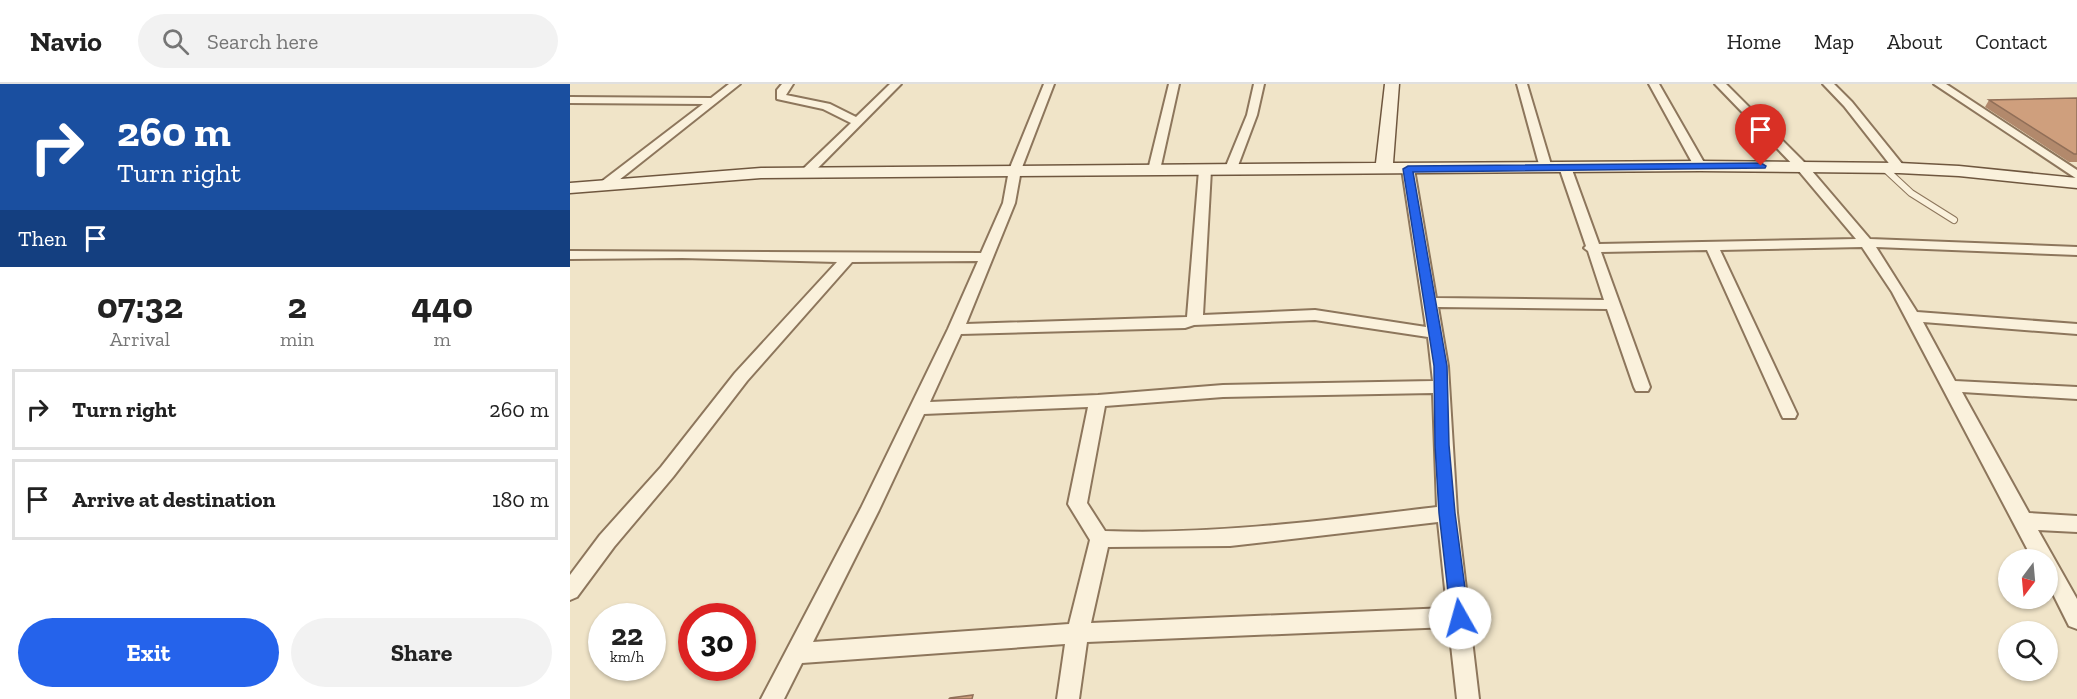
<!DOCTYPE html>
<style>
body{margin:0;font-family:"Zilla Slab",serif;background:#f2f2f2;color:#222;height:100vh;display:flex;flex-direction:column;font-size:22px;white-space:nowrap}
*{box-sizing:border-box;margin:0}
p{font-size:20px;color:#767676}
.icon{flex:none;width:33px;height:33px;fill:none;stroke:currentColor;stroke-width:2;stroke-linecap:round;stroke-linejoin:round}
.map{position:relative;flex:1;overflow:hidden}
.side{display:flex;flex-direction:column;background:#fff;width:570px}
.side>*{flex:none}
.top-card{background:#1a4fa0;color:#fff;overflow:hidden}
.needle{width:39px;rotate:196deg}
.tools{position:absolute;left:1428px;top:465px;display:grid;gap:12px}
.tools a{display:grid;place-items:center;width:60px;height:60px;border-radius:50%;background:#fff;box-shadow:0 2px 4px #0004;font-size:30px}
.speed{position:absolute;left:18px;top:519px;display:flex;gap:12px;font-size:30px;font-weight:700;text-align:center}
.speed>*{display:grid;place-content:center;width:78px;height:78px;border-radius:50%;background:#fff;box-shadow:0 2px 4px #0004;line-height:1}
.speed small{font-size:15px;font-weight:400}
.speed .limit{border:9px solid #d22;background:#fff;color:#111}
.pin{position:absolute;display:grid;place-items:center;width:51px;height:51px;color:#fff;margin:-62px -26px;border-radius:50% 50% 50% 0;rotate:-45deg;box-shadow:0 0 6px #0007}
.pin .icon{rotate:45deg}
.me{position:absolute;width:66px;margin:-33px;rotate:353deg;stroke-linejoin:round;filter:drop-shadow(0 0 4px #0008)}
.turn{display:flex;align-items:center;gap:21px;height:126px;padding:0 18px;font-size:27px}
.turn .icon{width:78px;height:78px;stroke-width:2.5}
.turn b{display:block;font-size:42px;line-height:51px}
.then{display:flex;align-items:center;height:57px;padding:0 18px;background:#0003;gap:12px;font-size:22px}
.eta{display:flex;justify-content:space-evenly;align-items:center;height:102px;text-align:center}
.eta b{font-size:36px;font-weight:700;line-height:42px}
.cta{display:flex;gap:12px;margin-top:auto;padding:12px 18px}
.cta a{flex:1;height:69px;border-radius:36px;background:#2563eb;color:#fff;font-size:24px;font-weight:700;line-height:69px;text-align:center}
.cta a+a{background:#f2f2f2;color:#222}
ul{padding:0;list-style:none}
li{display:flex;align-items:center;gap:18px;height:81px;margin:0 12px 9px;padding:0 6px;border:3px solid #e0e0e0;border-radius:0px}
li div{flex:1}
li b{display:block;font-size:22px}
li em{font-style:normal}
header{display:flex;align-items:center;gap:36px;box-sizing:border-box;height:84px;padding:0 30px;background:#fff;border-bottom:2px solid #e0e0e0}
header strong{font-size:28px}
nav{display:flex;gap:33px;margin-inline-start:auto;font-size:21px}
.search{width:420px;height:54px;background:#f2f2f2;display:flex;align-items:center;gap:15px;box-sizing:border-box;padding:0 21px;border-radius:33px;color:#767676;font-size:22px}
main{display:flex;flex:1;min-height:0}
.map>svg:first-child{display:block}
.lines{fill:none;stroke-linecap:round;stroke-linejoin:round}
.lane-casing{stroke:#8d765c;stroke-width:8}
.street-casing{stroke:#8d765c;stroke-width:4}
.secondary-casing{stroke:#6f573f;stroke-width:3}
.lane{stroke:#faf1dc;stroke-width:6}
.street{fill:#faf1dc;fill-rule:evenodd}
.secondary{fill:#faf1dc;fill-rule:evenodd}
.wall{fill:#b2896c}
.building{fill:#cf9f7d;stroke:#916f58;stroke-width:1.5}
.route{fill:#2563eb;stroke:#184099;stroke-width:1.5}
</style>
<header>
<strong>Navio</strong>
<div class="search"><svg class="icon" aria-label="search" viewBox="0 0 24 24"><circle cx="10" cy="10" r="6"/><path d="M15 15l6 6"/></svg>Search here</div>
<nav><a>Home</a><a>Map</a><a>About</a><a>Contact</a></nav>
</header>
<main>
<section class="side">
<div class="top-card">
<div class="turn"><svg class="icon" aria-label="right" viewBox="0 0 24 24"><path d="M7 20v-9h11M14 6l5 5-5 5"/></svg><div><b>260 m</b>Turn right</div></div>
<div class="then">Then<svg class="icon" aria-label="arrive" viewBox="0 0 24 24"><path d="M6 21V4h12l-3 4 3 4H6"/></svg></div>
</div>
<div class="eta">
<div><b>07:32</b><p>Arrival</p></div>
<div><b>2</b><p>min</p></div>
<div><b>440</b><p>m</p></div>
</div>
<ul>
<li><svg class="icon" aria-label="right" viewBox="0 0 24 24"><path d="M7 20v-9h11M14 6l5 5-5 5"/></svg><div><b>Turn right</b></div><em>260 m</em></li>
<li><svg class="icon" aria-label="arrive" viewBox="0 0 24 24"><path d="M6 21V4h12l-3 4 3 4H6"/></svg><div><b>Arrive at destination</b></div><em>180 m</em></li>
</ul>
<div class="cta"><a>Exit</a><a>Share</a></div>
</section>
<div class="map">
<svg width="1507" height="615" viewBox="0 0 1507 615">
<rect width="100%" height="100%" fill="#f0e4c8"/>
<g class="lines">
<defs>
<path id="lane" d="M1313,83L1341,109L1384,136"/>
<path id="street" d="M159,0H170L39,104H31V98L133,20L0,19V13L141,14Z
M212,0H223L216,11L260,20L286,33L320,0H331L241,91H233V85L281,39L253,25L207,15V6Z
M474,0H484L451,86L445,119L396,240L617,233L629,86L635,82L641,86L633,231L745,226L856,243L832,85L838,81L844,85L866,214L1034,216L1018,167L1014,164L1016,162L989,83L995,79L1001,83L1029,160L1286,155L1228,86L1145,0H1156L1236,80L1300,155L1507,163V171L1306,163L1347,228L1507,240V250L1353,238L1385,297L1507,303V315L1392,308L1459,429L1507,432V448L1468,446L1507,515V545L1499,542L1478,500V476H1463L1322,208L1292,163L1150,166L1227,330L1225,334H1213L1211,330L1137,166L1031,168L1080,303L1078,307H1066L1064,303L1037,225L868,223L878,282L887,429L909,615H887L879,543L517,558L509,615H487L495,560L232,579L214,615H191L291,424L378,245L408,177L282,178L177,297L103,393L44,463L7,513L0,516V491L30,451L91,383L165,289L267,178L112,174L0,175V167L411,169L433,119L439,86ZM745,236L858,253L863,297L653,301L528,311L360,318L391,250L615,244L624,241ZM863,309L867,423C757,436 647,451 535,447L517,419L535,322L653,313ZM518,323L498,420L520,456L499,540L243,558L309,426L354,330ZM868,438L877,524L521,539L538,463L660,462Z
M599,0H609L590,86L584,90L578,86Z
M684,0H694L687,31L666,87L664,90H656L654,87L677,31Z
M947,0H957L982,84L980,87H972L970,84Z
M1079,0H1089L1136,82L1134,85L1130,86L1124,82Z
M1253,0H1264L1282,18L1333,81V87H1325L1274,22Z
M1364,0H1376L1507,86V95Z"/>
<path id="secondary" d="M815,0H829L823,79L1130,77L1329,79L1389,82L1507,94V104L1389,92L1329,89L1130,87L191,94L0,109V99L191,84L806,79Z"/>
</defs>
<use href="#lane" class="lane-casing"/>
<use href="#street" class="street-casing"/>
<use href="#secondary" class="secondary-casing"/>
<use href="#lane" class="lane"/>
<use href="#street" class="street"/>
<use href="#secondary" class="secondary"/>
</g>
<path class="wall" d="M1507,14V78H1499L1415,23L1419,16Z"/>
<path class="building" d="M1507,14V70H1504L1419,16Z
M403,611L402,615H379L380,614Z"/>
<path class="route" d="M1191,79L1196,82L1195,84L843,88L877,282L879,361L885,429L899,534L896,539L890,541L884,539L881,534L869,429L865,361L864,282L833,85L838,82Z"/>
</svg>
<div class="tools">
<a><svg class="needle" viewBox="-14 -14 28 28"><path d="M0-13l5 13h-10z" fill="#e53935"/><path d="M0 13l5-13h-10z" fill="#767676"/></svg></a>
<a><svg class="icon" aria-label="search" viewBox="0 0 24 24"><circle cx="10" cy="10" r="6"/><path d="M15 15l6 6"/></svg></a>
</div>
<div class="speed"><div>22<small>km/h</small></div><div class="limit">30</div></div>
<div class="pin" style="left:1191px;top:82px;background:#d93025"><svg class="icon" aria-label="arrive" viewBox="0 0 24 24"><path d="M6 21V4h12l-3 4 3 4H6"/></svg></div>
<svg class="me" style="left:890px;top:534px" viewBox="-20 -20 40 40"><circle r="19" fill="#fff"/><path d="M0-13L10 11 0 6-10 11z" fill="#2563eb"/></svg>
</div>
</main>
